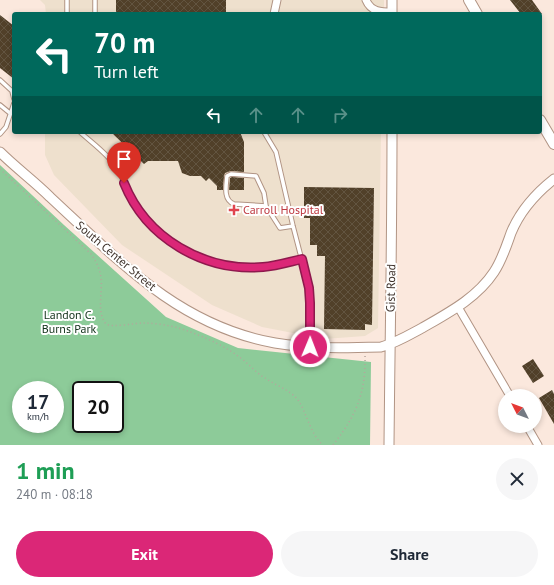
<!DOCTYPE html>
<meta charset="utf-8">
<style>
body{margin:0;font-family:"PT Sans",sans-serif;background:#f6f6f7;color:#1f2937;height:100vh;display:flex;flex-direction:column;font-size:15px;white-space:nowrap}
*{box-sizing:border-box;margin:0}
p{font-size:13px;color:#747a83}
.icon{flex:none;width:22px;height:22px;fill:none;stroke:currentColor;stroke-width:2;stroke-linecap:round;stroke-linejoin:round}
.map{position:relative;height:445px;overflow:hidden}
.drawer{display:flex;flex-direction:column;background:#fff;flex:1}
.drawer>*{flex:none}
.banner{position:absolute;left:12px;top:12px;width:530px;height:122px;border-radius:4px;box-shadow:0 2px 6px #0003;background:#00695c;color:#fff;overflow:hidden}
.needle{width:26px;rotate:312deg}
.fabs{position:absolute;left:498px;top:389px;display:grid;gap:8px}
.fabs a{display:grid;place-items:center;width:44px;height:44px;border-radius:50%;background:#fff;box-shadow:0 2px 6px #0003;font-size:20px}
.speed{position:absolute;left:12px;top:381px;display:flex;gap:8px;font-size:20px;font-weight:700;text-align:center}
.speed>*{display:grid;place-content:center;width:52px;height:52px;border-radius:50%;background:#fff;box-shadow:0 2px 6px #0003;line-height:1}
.speed small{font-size:10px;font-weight:400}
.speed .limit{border:2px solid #111;border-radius:6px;background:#fff;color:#111}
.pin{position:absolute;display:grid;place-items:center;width:34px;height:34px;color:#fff;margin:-41px -17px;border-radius:50% 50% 50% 0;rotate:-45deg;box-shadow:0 0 4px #0007}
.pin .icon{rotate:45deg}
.me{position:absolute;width:44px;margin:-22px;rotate:1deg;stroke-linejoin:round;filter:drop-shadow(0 0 3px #0008)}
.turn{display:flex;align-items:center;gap:14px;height:84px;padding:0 16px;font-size:18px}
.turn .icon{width:52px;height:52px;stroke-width:2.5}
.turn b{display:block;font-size:28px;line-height:34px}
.lanes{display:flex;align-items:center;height:38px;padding:0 16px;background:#0003;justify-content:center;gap:20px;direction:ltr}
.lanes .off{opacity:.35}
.round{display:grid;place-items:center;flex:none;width:42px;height:42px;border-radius:21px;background:#f6f6f7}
.overview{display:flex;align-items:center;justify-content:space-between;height:68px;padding:0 16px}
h1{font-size:24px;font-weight:600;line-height:30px;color:#1e9e55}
.cta{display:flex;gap:8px;margin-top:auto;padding:8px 16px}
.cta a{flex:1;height:46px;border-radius:24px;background:#db2777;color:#fff;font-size:16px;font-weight:600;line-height:46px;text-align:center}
.cta a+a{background:#f6f6f7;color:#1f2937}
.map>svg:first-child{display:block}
.medical{fill:#eee0cd}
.park{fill:#8dcb99;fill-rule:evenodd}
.building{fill:url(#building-cross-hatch)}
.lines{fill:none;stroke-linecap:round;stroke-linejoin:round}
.service-casing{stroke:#b19484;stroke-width:5.5}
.minor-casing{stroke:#b19484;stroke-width:9}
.tertiary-casing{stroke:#b19484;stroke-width:11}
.secondary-casing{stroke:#b19484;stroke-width:12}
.path{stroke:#b6a59c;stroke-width:1.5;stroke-dasharray:1 3;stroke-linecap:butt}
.service{stroke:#fff;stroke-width:3.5}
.minor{stroke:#fff;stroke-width:7}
.tertiary{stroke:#fff;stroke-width:9}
.secondary{stroke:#fff;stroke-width:10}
.route-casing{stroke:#8e194d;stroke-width:10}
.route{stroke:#db2777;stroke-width:7}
.health-dot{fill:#e0444e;stroke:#fff;stroke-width:1.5}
.labels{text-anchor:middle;stroke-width:4;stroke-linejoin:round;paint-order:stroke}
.health-label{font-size:12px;fill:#be3a42;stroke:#fff;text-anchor:start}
.street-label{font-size:12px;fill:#3f332c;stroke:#fff}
.park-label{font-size:12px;fill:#13321b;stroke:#fff}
</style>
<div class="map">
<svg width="554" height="445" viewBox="0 0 554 445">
<defs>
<pattern id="building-cross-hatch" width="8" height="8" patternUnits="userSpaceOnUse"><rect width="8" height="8" fill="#514029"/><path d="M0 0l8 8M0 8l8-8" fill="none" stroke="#625440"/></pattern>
</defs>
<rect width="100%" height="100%" fill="#fbe8dd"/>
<path class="medical" d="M40,0H384V14H46L45,5Z
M45,132H381L378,328L365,336L324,339L262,327L212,305L122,245L54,175L45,155Z"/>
<path class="park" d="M0,165L64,225L166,317L238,348L371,362L370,445H0ZM21,390H55V424H21ZM81,390H115V424H81Z"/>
<path class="building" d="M116,0H226V14H116Z
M510,0H532L542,14H521Z
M0,15L14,26V79L0,68Z
M111,132H240L244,142V172L231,171L225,173L224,176L223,190H217V186L209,178L206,181L201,176H190L182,173L178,161H148L144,164Z
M232,177L244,178V190H229L230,178Z
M304,187L374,188L372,325L365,324V330L324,329L325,256H317V245H310V218H304Z
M533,359L544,376L533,383L522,366Z
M552,390L554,394V424L539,398Z"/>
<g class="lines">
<defs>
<path id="service" d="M67,0V14
M95,14V0
M0,80L12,91L14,99
M0,105L11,114
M80,132C92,143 108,154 117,168C122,175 124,185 128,193C131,199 135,205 139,211C167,250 215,271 263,267C276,266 289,262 302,259
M264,132L276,152L293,226L307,280L310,303V346
M0,134L6,127L14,103
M266,206L234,204C223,200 226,186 227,176L231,174L256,176L264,193L266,206L280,228L293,226"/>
<path id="minor" d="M366,0C371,12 381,12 392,12
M274,14L277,0
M458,307L510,396
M527,426L538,445"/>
<path id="tertiary" d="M392,14V0
M0,152C16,168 34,181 50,197C118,260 179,326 275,343C310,349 346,348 381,347C396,343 409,335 422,328C448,313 477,298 494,272C502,260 506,247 511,233C520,211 535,194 554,179
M389,445C390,341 392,236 392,132"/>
<path id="secondary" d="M469,0L477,14
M540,120L554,144"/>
</defs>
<use href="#service" class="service-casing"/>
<use href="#minor" class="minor-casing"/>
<use href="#tertiary" class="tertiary-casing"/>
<use href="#secondary" class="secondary-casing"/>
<path class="path" d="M0,169L91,254C96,261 100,269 101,278C103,292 96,312 106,324C113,328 134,323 143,323C155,323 169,325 182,329C202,336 224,345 242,359C250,365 256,373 265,378C275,385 290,390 298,400C307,413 310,434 323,445
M333,445C356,416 366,393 365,355"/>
<use href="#service" class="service"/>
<use href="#minor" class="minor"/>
<use href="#tertiary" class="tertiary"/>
<use href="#secondary" class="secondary"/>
</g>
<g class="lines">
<defs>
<path id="route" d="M124,183C146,238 204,272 263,267C276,266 289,262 302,259L309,288L310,303V347"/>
</defs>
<use href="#route" class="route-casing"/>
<use href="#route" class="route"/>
</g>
<path class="health-dot" d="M232 204h4v4h4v4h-4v4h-4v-4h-4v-4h4z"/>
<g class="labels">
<g class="health-label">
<text x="243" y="214">Carroll Hospital</text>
</g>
<g class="street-label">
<text transform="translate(116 256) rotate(40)" y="4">South Center Street</text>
<text transform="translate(391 288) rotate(-89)" y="4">Gist Road</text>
</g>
<g class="park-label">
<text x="69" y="319">Landon C.<tspan x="69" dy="14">Burns Park</tspan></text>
</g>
</g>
</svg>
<div class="fabs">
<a><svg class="needle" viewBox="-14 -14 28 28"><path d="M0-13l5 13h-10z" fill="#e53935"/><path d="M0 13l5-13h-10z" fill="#747a83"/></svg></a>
</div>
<div class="speed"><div>17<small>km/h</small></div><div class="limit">20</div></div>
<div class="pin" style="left:124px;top:183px;background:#d93025"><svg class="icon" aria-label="arrive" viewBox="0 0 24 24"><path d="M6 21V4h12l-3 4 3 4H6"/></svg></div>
<svg class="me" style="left:310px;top:347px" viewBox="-20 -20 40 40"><circle r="17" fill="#db2777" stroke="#fff" stroke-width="3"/><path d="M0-11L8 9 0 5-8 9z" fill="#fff"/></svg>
<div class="banner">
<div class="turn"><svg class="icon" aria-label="left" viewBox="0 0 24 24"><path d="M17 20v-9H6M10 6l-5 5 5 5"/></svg><div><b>70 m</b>Turn left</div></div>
<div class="lanes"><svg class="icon" aria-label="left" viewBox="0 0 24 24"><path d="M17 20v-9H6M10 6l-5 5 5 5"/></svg><svg class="icon off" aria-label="ahead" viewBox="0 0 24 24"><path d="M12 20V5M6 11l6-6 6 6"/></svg><svg class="icon off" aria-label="ahead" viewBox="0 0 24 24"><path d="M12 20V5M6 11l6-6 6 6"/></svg><svg class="icon off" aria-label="right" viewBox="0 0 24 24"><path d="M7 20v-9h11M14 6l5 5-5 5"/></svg></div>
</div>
</div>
<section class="drawer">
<div class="overview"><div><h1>1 min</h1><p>240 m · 08:18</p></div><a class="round"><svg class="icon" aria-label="close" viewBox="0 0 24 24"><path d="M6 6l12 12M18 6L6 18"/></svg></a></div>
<div class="cta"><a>Exit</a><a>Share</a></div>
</section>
